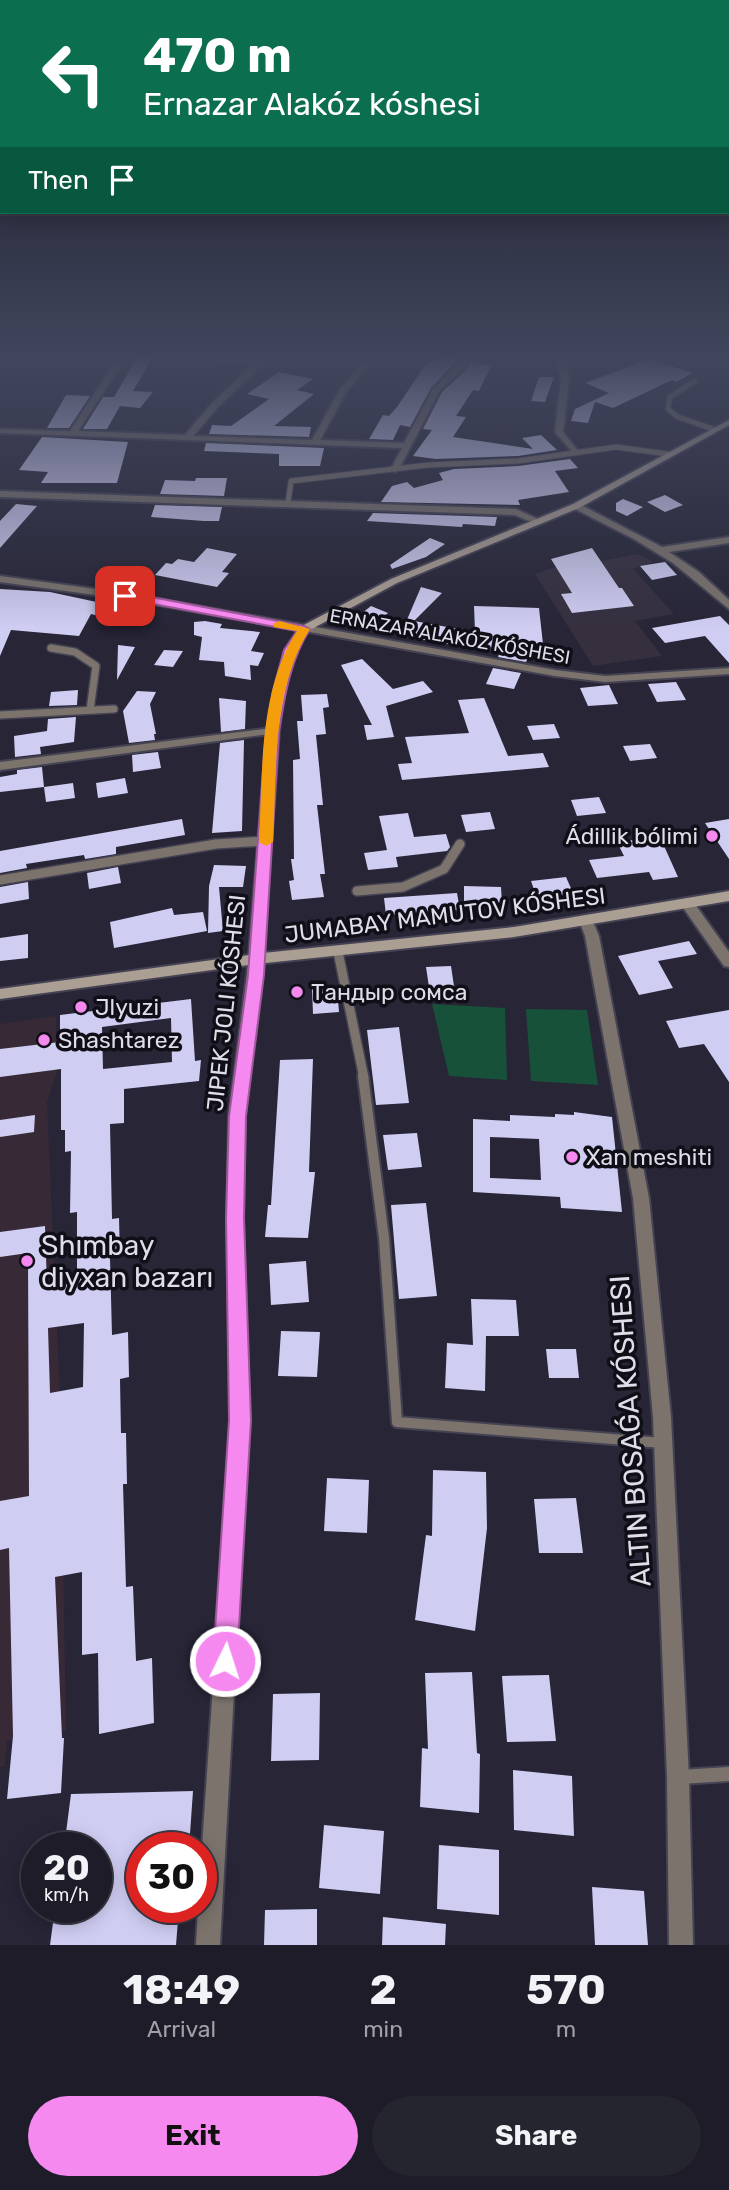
<!DOCTYPE html>
<meta charset="utf-8">
<style>
body{margin:0;font-family:Rubik,sans-serif;background:#252530;color:#f1f3f6;height:100vh;display:flex;flex-direction:column;font-size:26px;white-space:nowrap}
*{box-sizing:border-box;margin:0}
p{font-size:23px;color:#a0a1a8}
.icon{flex:none;width:38px;height:38px;fill:none;stroke:currentColor;stroke-width:2;stroke-linecap:round;stroke-linejoin:round}
.map{position:relative;height:1945px;overflow:hidden}
.drawer{display:flex;flex-direction:column;background:#1d1c28;flex:1}
.drawer>*{flex:none}
.hud{position:absolute;left:0px;top:0px;width:730px;height:214px;box-shadow:0 4px 18px #0003,0 0 0 2px #3b3a45;background:#0b6e4f;color:#fff;overflow:hidden}
.speed{position:absolute;left:21px;top:1832px;display:flex;gap:14px;font-size:35px;font-weight:700;text-align:center}
.speed>*{display:grid;place-content:center;width:91px;height:91px;border-radius:50%;background:#1d1c28;box-shadow:0 4px 18px #0003,0 0 0 2px #3b3a45;line-height:1}
.speed small{font-size:18px;font-weight:400}
.speed .limit{border:10px solid #d22;background:#fff;color:#111}
.pin{position:absolute;display:grid;place-items:center;width:60px;height:60px;color:#fff;margin:-30px;border-radius:14px;box-shadow:0 4px 10px #0006}
.me{position:absolute;width:77px;margin:-38px;rotate:4deg;stroke-linejoin:round;filter:drop-shadow(0 0 5px #0008)}
.turn{display:flex;align-items:center;gap:24px;height:147px;padding:0 28px;font-size:32px}
.turn .icon{width:91px;height:91px;stroke-width:2.5}
.turn b{display:block;font-size:49px;line-height:60px}
.then{display:flex;align-items:center;height:66px;padding:0 28px;background:#0003;gap:14px;font-size:26px}
.eta{display:flex;justify-content:space-evenly;align-items:center;height:119px;text-align:center}
.eta b{font-size:42px;font-weight:700;line-height:49px}
.action{display:flex;gap:14px;margin-top:auto;padding:14px 28px}
.action a{flex:1;height:80px;border-radius:42px;background:#f589ef;color:#111;font-size:28px;font-weight:700;line-height:80px;text-align:center}
.action a+a{background:#252530;color:#f1f3f6}
.map>svg:first-child{display:block}
.commercial{fill:#382936}
.education{fill:#352f3e}
.green{fill:#175139}
.building{fill:#cfcdf2;fill-rule:evenodd}
.lines{fill:none;stroke-linecap:round;stroke-linejoin:round}
.lane-far4-casing{stroke:#444253;stroke-width:7}
.lane-far3-casing{stroke:#444253;stroke-width:10}
.lane-far2-casing{stroke:#444253;stroke-width:12}
.lane-far1-casing{stroke:#444253;stroke-width:14}
.lane-casing{stroke:#444253;stroke-width:18}
.street-casing{stroke:#444253;stroke-width:4}
.secondary-casing{stroke:#444253;stroke-width:4}
.lane-far4{stroke:#7b736c;stroke-width:5}
.lane-far3{stroke:#7b736c;stroke-width:7}
.lane-far2{stroke:#7b736c;stroke-width:9}
.lane-far1{stroke:#7b736c;stroke-width:10}
.lane{stroke:#7b736c;stroke-width:14}
.street{fill:#7b736c;fill-rule:evenodd}
.secondary{fill:#ab9e93;fill-rule:evenodd}
.route{fill:#f589ef;stroke:#9f599b;stroke-width:2}
.slow{fill:#f59e0b}
.poi-dot{fill:#f589ef;stroke:#100f17;stroke-width:2.5}
.labels{text-anchor:middle;stroke-width:7;stroke-linejoin:round;paint-order:stroke}
.far-street-label{font-size:19px;fill:#dedde9;stroke:#100f17}
.poi-label{font-size:23px;fill:#dedde9;stroke:#100f17;text-anchor:start}
.street-label{font-size:23px;fill:#dedde9;stroke:#100f17}
.near-poi-label{font-size:28px;fill:#dedde9;stroke:#100f17;text-anchor:start}
.near-street-label{font-size:28px;fill:#dedde9;stroke:#100f17}
</style>
<div class="map">
<svg width="729" height="1945" viewBox="0 0 729 1945">
<rect width="100%" height="100%" fill="#272536"/>
<path class="commercial" d="M56,1016L57,1073L47,1102L61,1419L66,1730L7,1741L5,1766L0,1767V1024Z"/>
<path class="education" d="M638,554L653,562L633,569L674,614L635,621L662,656L593,666L535,574L586,557L596,562Z"/>
<path class="green" d="M432,1004L505,1008L507,1080L449,1076Z
M526,1009L587,1010L598,1085L531,1081Z"/>
<path class="building" d="M138,356H153L133,391L153,392L140,408L120,406L107,429H83L103,397H114Z
M439,356L458,359L431,388L410,427L400,425L393,440L369,439L383,415L389,416L397,407L425,365Z
M650,359L693,373L676,382L672,380L613,408L595,402L588,423L571,421L575,409L609,393L585,383Z
M470,361L491,366L479,391L473,390L456,416L466,417L453,437L533,449L522,438L541,435L557,450L518,456L436,459L413,456L432,430L423,429L442,392L467,369Z
M279,372L313,379L297,390L314,394L274,426L311,427L309,437L209,434L212,425L231,426L269,399L247,394Z
M539,377H554L545,402L531,401Z
M66,395L90,396L69,428H47Z
M42,437L128,442L117,483H41L48,472L19,470Z
M206,443L324,448L320,466H279V454L204,451Z
M570,459L578,468L555,471L569,492L518,500L520,505L381,502L392,486L407,482L414,488L443,480L439,473L454,469L518,466Z
M196,478H227L224,496L160,494L165,480L195,481Z
M665,495L683,505L665,512L647,502Z
M623,499L643,507L627,516L616,511V503Z
M16,504L37,506L0,548V521Z
M155,505L222,507L219,521H204L151,517Z
M373,513L497,517L495,526L463,524L462,527L367,521Z
M430,538L445,544L426,557L392,569L390,565Z
M207,548L237,554L222,572L229,573L217,587L155,575L166,563L172,564L178,559L194,562Z
M592,548L619,588H622L634,606L572,613L561,594L572,593L551,559Z
M665,562L677,575L652,580L640,566Z
M421,587L442,593L414,621L475,632L474,606L539,608L543,644L537,659L528,657L526,662L498,657L500,652L400,636Z
M0,589L50,592L106,604L95,615L91,614L79,636L11,630L0,656Z
M371,606L388,613L374,624L357,617Z
M720,616L729,625V663L705,636L665,643L652,628Z
M205,621L222,624L220,628L260,632L251,651L264,653L258,666L250,665L251,680L225,676L224,662L199,660L202,637L194,635V622Z
M118,645L135,647L117,680Z
M164,650L183,651L173,667L154,665Z
M362,659L393,689L423,681L433,692L386,706L394,737L367,740L364,725H372L341,665Z
M493,668L521,673L514,689L486,684Z
M676,682L686,700L657,702L648,684Z
M609,685L618,704L588,706L580,688Z
M78,690L77,705L49,706L51,692Z
M137,691L156,692L150,704L156,734H154L155,740L129,743L123,711Z
M327,694L329,707L323,708L326,734L316,735L323,805H317L325,874H320L324,897L292,900L289,881L294,880L291,859H294L293,760L300,759L297,721H303L301,695Z
M219,698L246,701L245,729L221,732Z
M484,698L508,756L543,753L549,767L402,780L398,764L412,763L405,737L469,733L458,700Z
M76,717L74,742L40,747L41,754L15,757L14,736L47,731L48,719Z
M554,724L560,738L533,740L527,726Z
M244,740L242,831L212,833L220,743Z
M650,744L657,758L630,761L623,746Z
M158,752L161,768L133,772L132,755Z
M42,767L44,787L0,792V777L17,774V770Z
M125,778L128,793L98,798L96,783Z
M73,783L75,798L46,802L44,787Z
M599,797L606,813L577,816L571,800Z
M490,812L495,829L466,832L461,815Z
M408,813L414,837L446,834L450,847L447,851L396,857L398,867L368,870L364,853L387,850L379,816Z
M182,819L185,835L116,847V854L85,859L84,855L26,864L27,868L0,873V851Z
M729,819V859L705,823Z
M660,837L678,877L653,880L649,872L597,878L589,860L624,856L617,842Z
M214,865L246,866L243,887H219L223,931L208,933L209,886Z
M118,867L121,883L89,889L87,873Z
M566,877L573,893L537,898L531,881Z
M28,882L29,899L0,904V887Z
M464,886L501,887L502,904L464,903Z
M457,893L460,910L386,915L384,898Z
M172,908L174,915L203,912L207,931L114,948L110,922Z
M28,934V958L0,961V938Z
M689,941L697,954L658,961L673,988L639,995L618,956Z
M451,966L455,993L430,994L426,967Z
M337,986L339,1012L313,1014L312,988Z
M191,999L195,1061L201,1060L199,1081L124,1089V1123L110,1124L112,1219L119,1218L120,1257L110,1258L112,1335L128,1332L129,1377L120,1379L121,1433H126L127,1484H123L126,1587L133,1586L136,1661L152,1658L154,1723L99,1734L98,1653L82,1655V1572L55,1577L62,1738H64L61,1793L7,1799L13,1736L9,1548L0,1550V1501L29,1496L28,1253L0,1257V1232L45,1226L47,1286L77,1282V1212L70,1213L71,1151L65,1152V1130H61V1069L0,1077V1049L60,1042V1015ZM171,1018L172,1062L103,1069L102,1027ZM84,1323L83,1387L50,1393L48,1328Z
M729,1010V1082L704,1044L679,1048L666,1021Z
M399,1027L409,1103L376,1105L367,1030Z
M313,1059L309,1172H315L308,1238L265,1237L268,1205H271L280,1060Z
M574,1112L612,1117L622,1212L561,1208L560,1197L473,1192V1119L510,1121V1115L555,1117V1114L574,1115ZM490,1137L539,1139L541,1180L490,1178Z
M35,1115L34,1132L0,1137V1120Z
M417,1133L422,1167L388,1170L383,1135Z
M426,1203L437,1296L399,1299L391,1205Z
M306,1261L309,1302L271,1305L269,1264Z
M471,1299L516,1300L519,1336H486L485,1391L445,1388L447,1343L473,1345Z
M281,1331L320,1332L317,1377L278,1376Z
M546,1349H576L579,1378H549Z
M433,1470L486,1472L487,1528L475,1631L415,1620L426,1535L432,1536Z
M327,1478L369,1480L367,1533L324,1531Z
M576,1498L583,1553H539L534,1499Z
M472,1672L477,1753L480,1754L479,1813L420,1807L422,1748L428,1749L425,1673Z
M549,1675L556,1741L507,1742L502,1676Z
M320,1693L319,1760L271,1761L273,1694Z
M513,1770L572,1776L574,1836L514,1830Z
M193,1791L189,1848H142V1908H179L176,1945H50L55,1908H96V1848H64L71,1794Z
M324,1825L384,1831L380,1894L319,1888Z
M439,1845L499,1850V1915L437,1909Z
M592,1887L644,1891L648,1945H595Z
M317,1909V1945H264L265,1910Z
M383,1917L446,1924L445,1945H382Z"/>
<g class="lines">
<defs>
<path id="lane-far4" d="M695,381L670,397L668,409L678,417L713,429
M288,503L291,481L428,465L518,461L616,447L668,454"/>
<path id="lane-far3" d="M51,648L75,652L96,666L90,710
M0,715L114,709"/>
<path id="lane-far2" d="M0,880L216,844L266,841
M357,891L403,887L444,869L460,844
M338,952L364,1078"/>
<path id="lane-far1" d="M363,1076L384,1238L397,1422L663,1443"/>
<path id="lane" d="M680,1777L729,1774"/>
<path id="street" d="M119,356H127L78,431L185,435L212,403L254,364L195,358L191,356L258,360L263,356H271L218,407L193,436L312,440L339,391L368,356H376L346,392L320,440L404,443L433,389L459,364L462,356H470L465,367L440,390L399,469L395,472L391,469L402,448L0,433V429L70,431Z
M556,356H564L569,378L563,432L578,451L574,454L555,432L561,378Z
M0,491L516,509L544,522L536,524L515,515L0,497Z
M573,504H579L662,547L729,537V543L669,552L699,572L729,600V609L673,563L634,539L573,508Z
M0,576L125,593L555,670L605,676L729,668V674L605,682L555,676L125,599L0,582Z
M273,728L279,731L277,733L0,770V762Z
M687,898L692,900L729,952V967L724,966L682,906L680,903L682,900Z
M586,915L591,917L599,936L649,1198L671,1417L689,1777L693,1945H669L667,1777L653,1417L633,1198L585,936L579,920Z
M256,954L263,959L245,1116L243,1218L249,1420L220,1945H196L198,1908H201V1862L231,1420L227,1218L229,1116L249,959Z"/>
<path id="secondary" d="M729,420V425L579,508L397,583L308,631L295,650L284,691L279,731L263,953L514,927L729,891V901L514,937L256,964L0,999V989L249,955L267,731L274,691L285,650L300,627L391,579L573,504Z"/>
</defs>
<use href="#lane-far4" class="lane-far4-casing"/>
<use href="#lane-far3" class="lane-far3-casing"/>
<use href="#lane-far2" class="lane-far2-casing"/>
<use href="#lane-far1" class="lane-far1-casing"/>
<use href="#lane" class="lane-casing"/>
<use href="#street" class="street-casing"/>
<use href="#secondary" class="secondary-casing"/>
<use href="#lane-far4" class="lane-far4"/>
<use href="#lane-far3" class="lane-far3"/>
<use href="#lane-far2" class="lane-far2"/>
<use href="#lane-far1" class="lane-far1"/>
<use href="#lane" class="lane"/>
<use href="#street" class="street"/>
<use href="#secondary" class="secondary"/>
</g>
<linearGradient id="sky" x2="0" y2="1"><stop stop-color="#15141e"/><stop offset="0.57" stop-color="#41465d"/><stop offset="1" stop-color="#41465d" stop-opacity="0"/></linearGradient>
<rect width="729" height="628" fill="url(#sky)"/>
<path class="route" d="M125,592L304,626L310,629C290,661 285,695 279,731L264,975L246,1116L244,1218L251,1420L237,1661L233,1669L225,1673L216,1669L213,1661L229,1420L226,1218L229,1116L248,975L266,731L273,691L284,650L297,631L121,598V593Z"/>
<path class="slow" d="M279,621L310,629C271,690 277,772 273,842L266,846L259,842C263,773 258,691 297,631L274,627L273,624Z"/>
<g class="poi-dot">
<circle cx="712" cy="836" r="7"/>
<circle cx="297" cy="992" r="7"/>
<circle cx="81" cy="1007" r="7"/>
<circle cx="44" cy="1040" r="7"/>
<circle cx="572" cy="1157" r="7"/>
<circle cx="27" cy="1261" r="7"/>
</g>
<g class="labels">
<g class="far-street-label">
<text transform="translate(450 636) rotate(10)" y="7">ERNAZAR ALAKÓZ KÓSHESI</text>
</g>
<g class="poi-label">
<text x="698" y="844" text-anchor="end">Ádillik bólimi</text>
<text x="311" y="1000">Тандыр сомса</text>
<text x="95" y="1015">Jlyuzi</text>
<text x="58" y="1048">Shashtarez</text>
<text x="586" y="1165">Xan meshiti</text>
</g>
<g class="street-label">
<text transform="translate(445 915) rotate(-7)" y="8">JUMABAY MAMUTOV KÓSHESI</text>
<text transform="translate(226 1003) rotate(-84)" y="8">JIPEK JOLI KÓSHESI</text>
</g>
<g class="near-poi-label">
<text x="41" y="1255">Shımbay<tspan x="41" dy="32">diyxan bazarı</tspan></text>
</g>
<g class="near-street-label">
<text transform="translate(630 1431) rotate(-94)" y="10">ALTIN BOSAǴA KÓSHESI</text>
</g>
</g>
</svg>
<div class="speed"><div>20<small>km/h</small></div><div class="limit">30</div></div>
<div class="pin" style="left:125px;top:596px;background:#d93025"><svg class="icon" aria-label="arrive" viewBox="0 0 24 24"><path d="M6 21V4h12l-3 4 3 4H6"/></svg></div>
<svg class="me" style="left:225px;top:1661px" viewBox="-20 -20 40 40"><circle r="17" fill="#f589ef" stroke="#fff" stroke-width="3"/><path d="M0-11L8 9 0 5-8 9z" fill="#fff"/></svg>
<div class="hud">
<div class="turn"><svg class="icon" aria-label="left" viewBox="0 0 24 24"><path d="M17 20v-9H6M10 6l-5 5 5 5"/></svg><div><b>470 m</b>Ernazar Alakóz kóshesi</div></div>
<div class="then">Then<svg class="icon" aria-label="arrive" viewBox="0 0 24 24"><path d="M6 21V4h12l-3 4 3 4H6"/></svg></div>
</div>
</div>
<section class="drawer">
<div class="eta">
<div><b>18:49</b><p>Arrival</p></div>
<div><b>2</b><p>min</p></div>
<div><b>570</b><p>m</p></div>
</div>
<div class="action"><a>Exit</a><a>Share</a></div>
</section>
